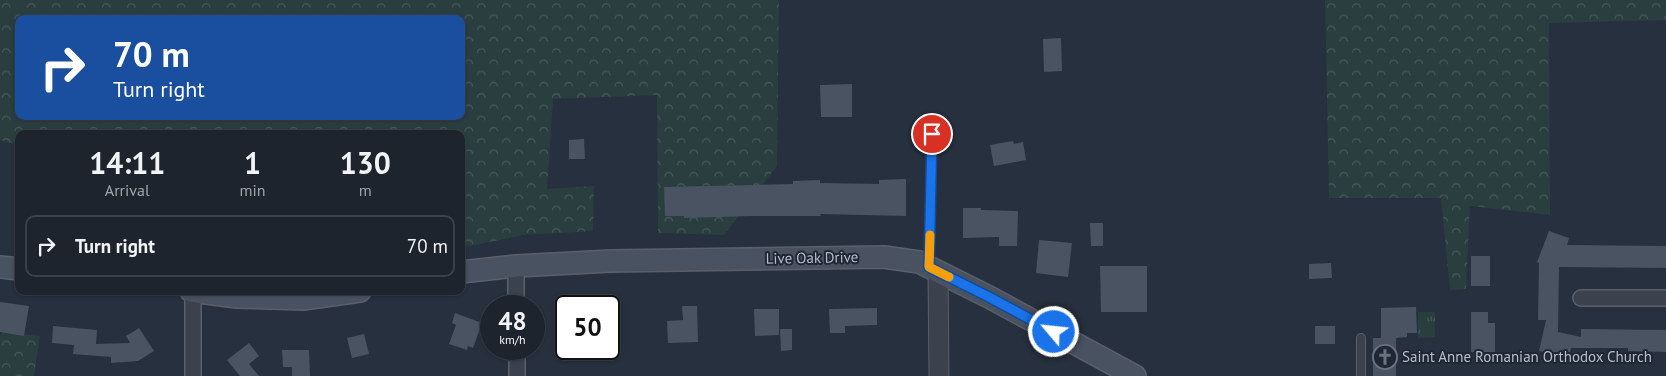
<!DOCTYPE html>
<style>
body{margin:0;font-family:"PT Sans",sans-serif;background:#252c36;color:#f1f3f6;height:100vh;display:flex;flex-direction:column;font-size:19px;white-space:nowrap}
*{box-sizing:border-box;margin:0}
p{font-size:16px;color:#a0a4aa}
.icon{flex:none;width:28px;height:28px;fill:none;stroke:currentColor;stroke-width:2;stroke-linecap:round;stroke-linejoin:round}
.map{position:relative;flex:1;overflow:hidden}
.sheet{position:absolute;left:15px;top:130px;width:450px;height:165px;display:flex;flex-direction:column;background:#1d242e;border-radius:10px;box-shadow:0 1px 4px #0004,0 0 0 1px #3b414a}
.sheet>*{flex:none}
.guide{position:absolute;left:15px;top:15px;width:450px;height:105px;border-radius:10px;box-shadow:0 1px 4px #0004,0 0 0 1px #3b414a;background:#1a4fa0;color:#fff;overflow:hidden}
.speed{position:absolute;left:480px;top:295px;display:flex;gap:10px;font-size:25px;font-weight:700;text-align:center}
.speed>*{display:grid;place-content:center;width:65px;height:65px;border-radius:50%;background:#1d242e;box-shadow:0 1px 4px #0004,0 0 0 1px #3b414a;line-height:1}
.speed small{font-size:12px;font-weight:400}
.speed .limit{border:2px solid #111;border-radius:8px;background:#fff;color:#111}
.pin{position:absolute;display:grid;place-items:center;width:42px;height:42px;color:#fff;margin:-21px;border:2px solid #fff;border-radius:50%;box-shadow:0 1px 5px #0007}
.me{position:absolute;width:55px;margin:-28px;rotate:298deg;stroke-linejoin:round;filter:drop-shadow(0 0 4px #0008)}
.turn{display:flex;align-items:center;gap:18px;height:105px;padding:0 15px;font-size:22px}
.turn .icon{width:65px;height:65px;stroke-width:2.5}
.turn b{display:block;font-size:35px;line-height:42px}
.eta{display:flex;justify-content:space-evenly;align-items:center;height:85px;text-align:center}
.eta b{font-size:30px;font-weight:600;line-height:35px}
ul{padding:0;list-style:none}
li{display:flex;align-items:center;gap:15px;height:62px;margin:0 10px 8px;padding:0 5px;border:2px solid #3b414a;border-radius:10px}
li div{flex:1}
li b{display:block;font-size:19px}
li em{font-style:normal}
.map>svg:first-child{display:block}
.forest{fill:url(#forest-crowns);fill-rule:evenodd}
.park{fill:url(#park-tufts)}
.building{fill:#495362}
.lines{fill:none;stroke-linecap:round;stroke-linejoin:round}
.service-casing{stroke:#59606c;stroke-width:10}
.minor-casing{stroke:#59606c;stroke-width:18}
.tertiary-casing{stroke:#59606c;stroke-width:21}
.secondary-casing{stroke:#59606c;stroke-width:24}
.service{stroke:#3b424e;stroke-width:8}
.minor{stroke:#3b424e;stroke-width:15}
.tertiary{stroke:#3b424e;stroke-width:19}
.secondary{stroke:#495261;stroke-width:21}
.route-casing{stroke:#114b97;stroke-width:12}
.route{stroke:#1a73e8;stroke-width:9}
.slow{stroke:#f59e0b;stroke-width:9}
.labels{text-anchor:middle;stroke-width:4;stroke-linejoin:round;paint-order:stroke}
.street-label{font-size:15px;fill:#b8bec9;stroke:#202734}
.poi-label{font-size:15px;fill:#b8bec9;stroke:#202734;text-anchor:start}
</style>
<div class="map">
<svg width="1666" height="376" viewBox="0 0 1666 376">
<defs>
<pattern id="forest-crowns" width="20" height="18" patternUnits="userSpaceOnUse" patternTransform="scale(1.25)"><rect width="20" height="18" fill="#2a3e40"/><path d="M2 6a3 3 0 1 1 6 0M12 15a3 3 0 1 1 6 0" fill="none" stroke="#47585a"/></pattern>
<pattern id="park-tufts" width="24" height="20" patternUnits="userSpaceOnUse" patternTransform="scale(1.25)"><rect width="24" height="20" fill="#2a3e40"/><path d="M3 7l-1-3M5 7V3M7 7l1-3M15 17l-1-3M17 17v-4M19 17l1-3" fill="none" stroke="#47585a"/></pattern>
</defs>
<rect width="100%" height="100%" fill="#27303e"/>
<path class="forest" d="M0,0H779L777,166L724,235L658,233L657,95L553,99L547,189L594,186L593,231L523,235L461,248V134H19V146L0,140ZM19,19H461V116H19Z
M1325,0H1666V20L1549,23L1550,215L1470,206L1466,289L1450,290L1441,198H1329Z
M2,332L40,336L34,376H0V336Z"/>
<path class="park" d="M1418,312H1435V337L1418,338Z"/>
<path class="building" d="M1061,38L1062,71L1044,72L1043,39Z
M852,84V117H821L820,85Z
M584,139L585,159H569V140Z
M1013,141L1014,144L1023,142L1026,160L994,166L990,145Z
M906,179V216L820,214L821,216H751L684,218V216H665L664,187L793,184V181L820,180V183L879,184V180Z
M963,208H981V210L1018,211L1017,246H999V237L963,238Z
M1090,223H1103V246H1091Z
M1549,231L1569,238L1567,245L1666,246V268L1559,267L1558,332L1581,337V329L1666,330V352L1628,351V348H1571L1569,358L1539,351L1546,320H1538L1539,263L1537,262Z
M1039,240L1072,243L1068,277L1036,273Z
M1471,256H1490V286H1471Z
M1331,263L1332,278L1309,279V264Z
M1100,266H1147V312H1101Z
M0,302L29,306L24,336L0,332Z
M682,306H697L698,342L668,343L667,321L683,320Z
M1416,307L1417,333H1407V337L1396,338V376H1373V338H1381V308Z
M877,308V325L845,326V333H830L829,309Z
M754,309H779V335L755,336Z
M1471,312H1488V323H1495V352H1471Z
M455,313L482,323L473,348L468,346L467,350L449,344L456,325L452,323Z
M53,326L97,330L96,344L130,343L126,336L139,328L154,351L138,361L111,363V357L73,354L74,345L52,343Z
M1315,326H1335V344H1315Z
M780,329H792V350L781,351Z
M364,334L369,354L352,358L347,338Z
M249,343L259,356L249,364L259,376H240L227,360Z
M282,350H309L310,376H292V367H283Z"/>
<g class="lines">
<defs>
<path id="service" d="M929,265L932,134
M1361,338V376"/>
<path id="minor" d="M516,266V306
M193,291V376
M1581,298H1666
M517,349V376"/>
<path id="tertiary" d="M938,272L939,376"/>
<path id="secondary" d="M0,267L19,269
M461,272L516,266L611,261L884,257L919,262L989,297L1135,376
M191,291L237,297L303,299L360,291"/>
</defs>
<use href="#service" class="service-casing"/>
<use href="#minor" class="minor-casing"/>
<use href="#tertiary" class="tertiary-casing"/>
<use href="#secondary" class="secondary-casing"/>
<use href="#service" class="service"/>
<use href="#minor" class="minor"/>
<use href="#tertiary" class="tertiary"/>
<use href="#secondary" class="secondary"/>
</g>
<g class="lines">
<defs>
<path id="route" d="M932,134L929,267L989,297L1054,332"/>
</defs>
<use href="#route" class="route-casing"/>
<use href="#route" class="route"/>
<path class="slow" d="M930,235L929,267L949,277"/>
</g>
<defs>
<symbol id="church-ring" viewBox="-11 -11 22 22"><circle r="9.5" fill="#202734" stroke="#6b7280" stroke-width="1.5"/><path d="M-1.2-6h2.4v3.5h3.3v2.4h-3.3V6h-2.4V-.1h-3.3v-2.4h3.3Z" fill="#6b7280"/></symbol>
</defs>
<g fill-rule="evenodd">
<use href="#church-ring" x="1371" y="343" width="28" height="28"/>
</g>
<g class="labels">
<g class="street-label">
<text transform="translate(812 258) rotate(-1)" y="5">Live Oak Drive</text>
</g>
<g class="poi-label">
<text x="1402" y="362">Saint Anne Romanian Orthodox Church</text>
</g>
</g>
</svg>
<div class="speed"><div>48<small>km/h</small></div><div class="limit">50</div></div>
<div class="pin" style="left:932px;top:134px;background:#d93025"><svg class="icon" aria-label="arrive" viewBox="0 0 24 24"><path d="M6 21V4h12l-3 4 3 4H6"/></svg></div>
<svg class="me" style="left:1054px;top:332px" viewBox="-20 -20 40 40"><circle r="17" fill="#1a73e8" stroke="#fff" stroke-width="3"/><path d="M0-11L8 9 0 5-8 9z" fill="#fff"/></svg>
<div class="guide">
<div class="turn"><svg class="icon" aria-label="right" viewBox="0 0 24 24"><path d="M7 20v-9h11M14 6l5 5-5 5"/></svg><div><b>70 m</b>Turn right</div></div>
</div>
<section class="sheet">
<div class="eta">
<div><b>14:11</b><p>Arrival</p></div>
<div><b>1</b><p>min</p></div>
<div><b>130</b><p>m</p></div>
</div>
<ul>
<li><svg class="icon" aria-label="right" viewBox="0 0 24 24"><path d="M7 20v-9h11M14 6l5 5-5 5"/></svg><div><b>Turn right</b></div><em>70 m</em></li>
</ul>
</section>
</div>
